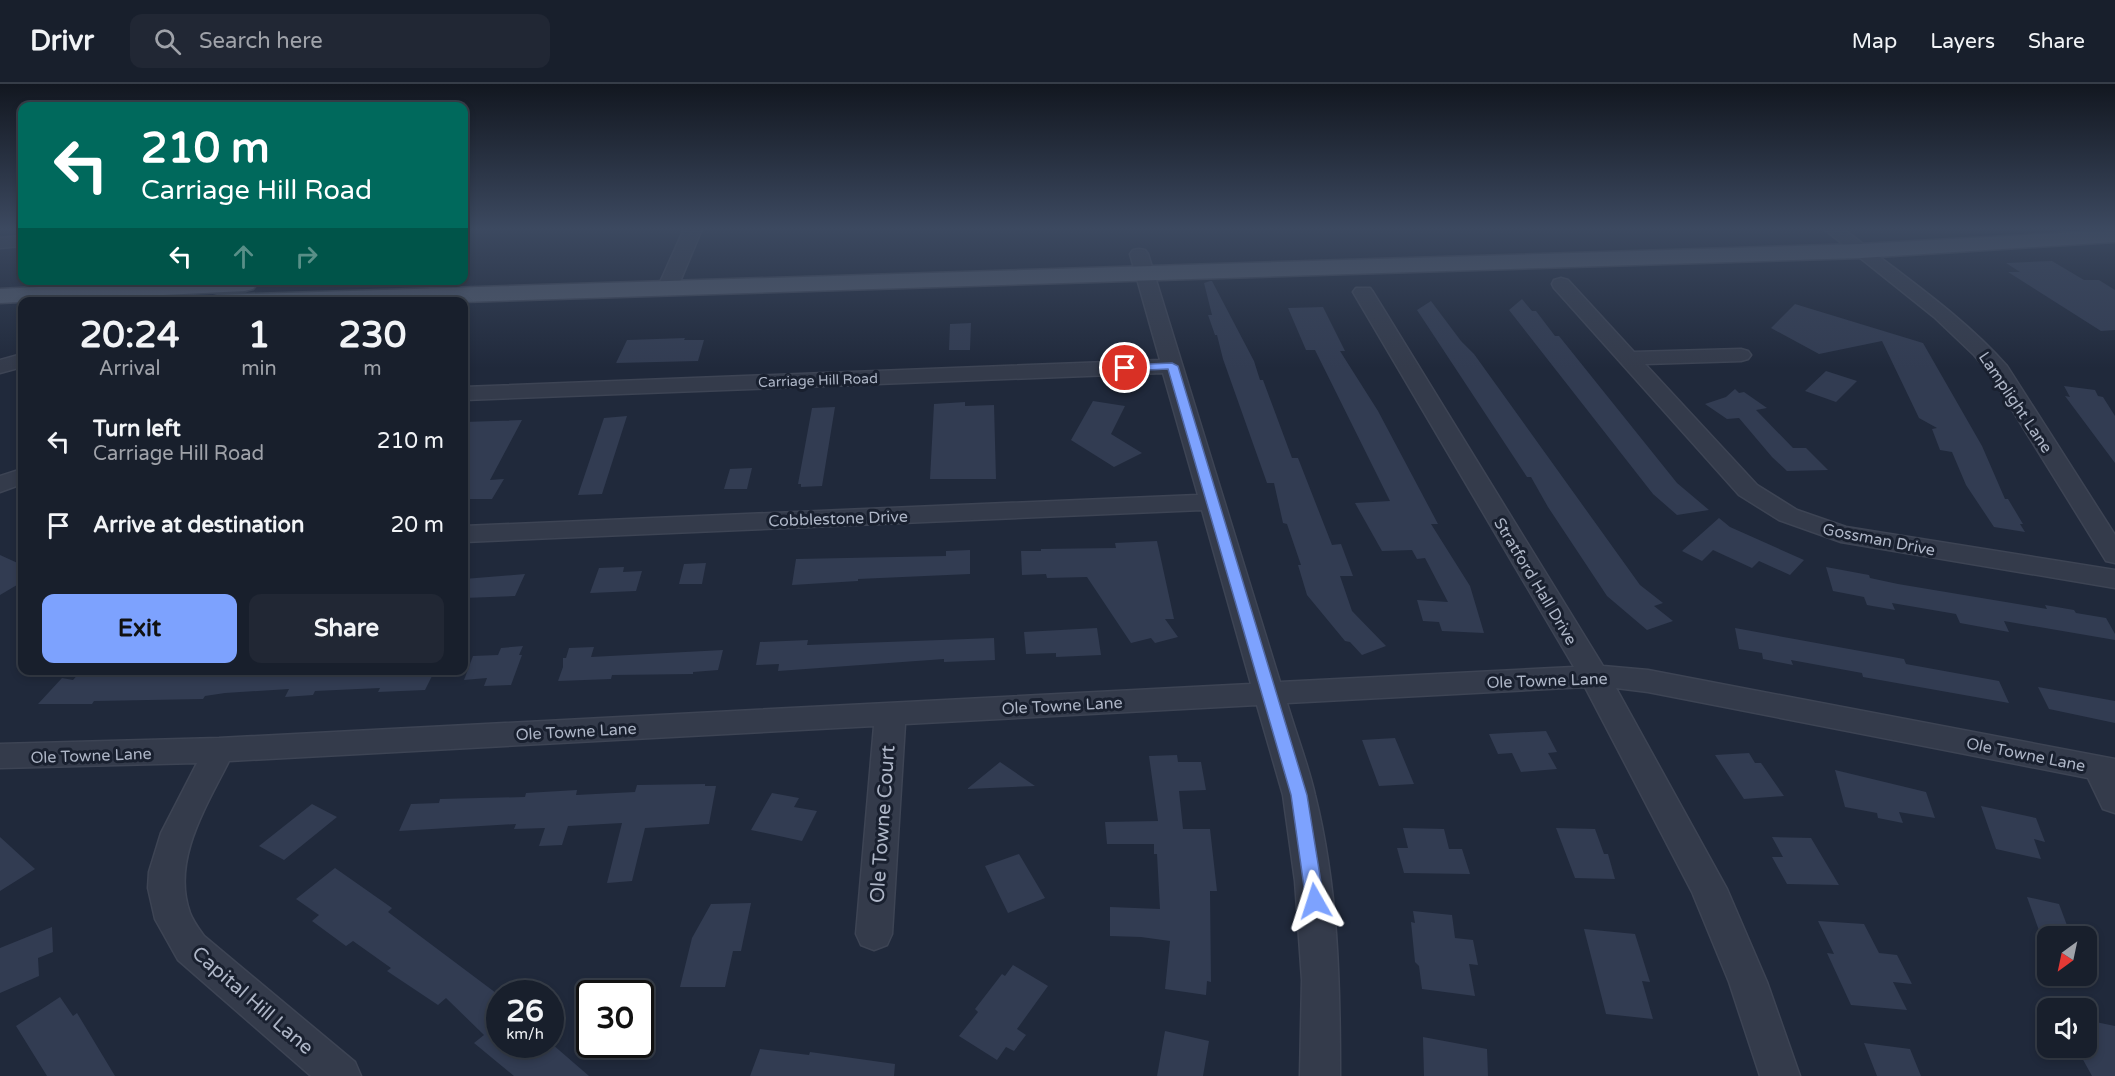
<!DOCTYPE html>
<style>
body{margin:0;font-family:"Varela Round",sans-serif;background:#212734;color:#f1f3f6;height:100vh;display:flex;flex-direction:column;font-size:22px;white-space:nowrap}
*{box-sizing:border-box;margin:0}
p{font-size:20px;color:#9fa2a9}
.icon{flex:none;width:33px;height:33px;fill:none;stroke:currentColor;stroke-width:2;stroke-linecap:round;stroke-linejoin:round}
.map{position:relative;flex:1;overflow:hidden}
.drawer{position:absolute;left:18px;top:213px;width:450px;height:378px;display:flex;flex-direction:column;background:#181f2c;border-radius:12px;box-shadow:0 3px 9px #0003,0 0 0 2px #363d48}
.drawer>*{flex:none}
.guide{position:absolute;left:18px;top:18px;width:450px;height:183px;border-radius:12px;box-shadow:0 3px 9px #0003,0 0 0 2px #363d48;background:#00695c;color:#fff;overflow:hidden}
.needle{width:39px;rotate:213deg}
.buttons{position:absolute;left:2037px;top:842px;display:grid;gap:12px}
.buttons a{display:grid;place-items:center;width:60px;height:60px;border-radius:12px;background:#181f2c;box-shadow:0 3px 9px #0003,0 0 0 2px #363d48;font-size:30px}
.speed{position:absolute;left:486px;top:896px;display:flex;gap:12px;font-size:30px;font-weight:700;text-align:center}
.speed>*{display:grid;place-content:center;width:78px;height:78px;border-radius:50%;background:#181f2c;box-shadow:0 3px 9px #0003,0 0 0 2px #363d48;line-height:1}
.speed small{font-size:15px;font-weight:400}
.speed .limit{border:3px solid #111;border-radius:9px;background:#fff;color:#111}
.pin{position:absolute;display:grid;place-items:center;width:51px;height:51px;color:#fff;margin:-26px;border:3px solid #fff;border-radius:50%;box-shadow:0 2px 6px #0007}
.me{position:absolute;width:66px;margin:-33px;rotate:354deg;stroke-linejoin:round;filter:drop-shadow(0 0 4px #0008)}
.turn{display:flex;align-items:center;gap:21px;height:126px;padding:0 24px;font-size:27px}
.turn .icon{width:78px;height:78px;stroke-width:2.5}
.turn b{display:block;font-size:42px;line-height:51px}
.lanes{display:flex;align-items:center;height:57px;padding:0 24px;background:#0003;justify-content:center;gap:30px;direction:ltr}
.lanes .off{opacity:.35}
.eta{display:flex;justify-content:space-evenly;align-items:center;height:102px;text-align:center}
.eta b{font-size:36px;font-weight:700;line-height:42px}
.action{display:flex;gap:12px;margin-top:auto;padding:12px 24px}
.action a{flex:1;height:69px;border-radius:12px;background:#7da2fe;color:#111;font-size:24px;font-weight:700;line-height:69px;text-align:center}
.action a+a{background:#212734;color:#f1f3f6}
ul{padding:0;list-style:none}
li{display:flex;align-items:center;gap:18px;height:84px;padding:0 24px}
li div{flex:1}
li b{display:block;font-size:22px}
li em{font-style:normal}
header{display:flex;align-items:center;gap:36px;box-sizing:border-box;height:84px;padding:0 30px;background:#181f2c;border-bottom:2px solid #363d48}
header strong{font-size:28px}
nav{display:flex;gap:33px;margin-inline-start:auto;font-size:21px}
.search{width:420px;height:54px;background:#212734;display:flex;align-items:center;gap:15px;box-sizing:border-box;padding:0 21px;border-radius:12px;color:#9fa2a9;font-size:22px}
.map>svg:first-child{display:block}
.building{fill:#323c52}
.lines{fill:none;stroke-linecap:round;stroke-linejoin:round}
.minor-casing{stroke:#3d4454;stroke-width:3}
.major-casing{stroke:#3d4454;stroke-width:3}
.minor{fill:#343b4b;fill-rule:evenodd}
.major{fill:#515a6b;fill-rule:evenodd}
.route{fill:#7da2fe;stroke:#5169a5;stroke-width:1.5}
.labels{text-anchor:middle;stroke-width:6;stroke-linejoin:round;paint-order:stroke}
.far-street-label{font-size:14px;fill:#aeb6c7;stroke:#19202f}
.street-label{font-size:16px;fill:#aeb6c7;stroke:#19202f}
.near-street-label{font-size:20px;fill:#aeb6c7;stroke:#19202f}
</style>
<header>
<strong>Drivr</strong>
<div class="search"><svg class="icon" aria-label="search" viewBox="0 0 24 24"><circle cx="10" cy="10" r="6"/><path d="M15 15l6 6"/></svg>Search here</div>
<nav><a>Map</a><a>Layers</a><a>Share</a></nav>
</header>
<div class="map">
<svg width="2115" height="992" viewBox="0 0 2115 992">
<rect width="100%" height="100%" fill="#20293b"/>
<path class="building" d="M2052,177L2084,196H2099L2115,206V246L2101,247L2008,188H2020L2006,179Z
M1210,197H1212L1254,277L1260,296H1263L1292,374H1298L1332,461L1341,460L1353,492H1340L1352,527L1386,562L1362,571L1350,558L1345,557L1307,511L1298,481H1301L1287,440L1283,439L1274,399H1267L1223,275L1217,251H1215L1208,231H1212L1204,199Z
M1522,215L1532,227H1536L1555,252H1559L1677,399L1709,426L1677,431L1653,410L1509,226Z
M1431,217L1461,257L1474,270L1640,501L1663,519L1654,522L1673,537L1647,546L1607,512L1548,423L1531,393H1527L1417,226Z
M1795,220L1923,259L1982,362L2005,415H2008L2023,440H2020L2025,448L1994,443L1966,401L1952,368L1940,366L1932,345L1937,344L1919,334L1882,257L1819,270L1771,244Z
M1323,223L1345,267H1340L1378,327L1438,440H1431L1470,502L1484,549L1442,547L1439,538L1423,537L1417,516L1448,518L1425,474L1417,475L1412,466L1382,467L1355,419L1390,417L1315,266H1306L1288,224Z
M971,239L970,266H949L950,240Z
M685,254L684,256H704L698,277L616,279L627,256Z
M1826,287L1857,297L1836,318L1805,307Z
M2064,302L2095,306L2098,312L2103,313L2115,332V379L2065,312L2070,313Z
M1735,305L1739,309L1744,308L1767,324L1756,326L1793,364H1806L1828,386L1787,387L1772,373L1739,334L1727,335L1705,320L1726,313Z
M1093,317L1125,322L1111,350L1142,369L1114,383L1071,356Z
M965,318V322L994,321L996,395H930L934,320Z
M835,323L822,402L801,403V400H798L812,324Z
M627,332L602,410L578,411L604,334Z
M522,336L490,396L504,395L492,415H464V338Z
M752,384L747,405H724L730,385Z
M1719,434L1730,443L1804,476L1790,491L1759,477L1752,484L1713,466L1702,477L1682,467Z
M1157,457L1174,535H1165L1178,553L1155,559L1151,554L1131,559L1087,493L1047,494L1046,490L1022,491L1021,467H1041V465L1116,464L1115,459Z
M970,466V490L858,495V497L792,501L796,475L946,472V467Z
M0,471L22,481V498L0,511Z
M706,479L702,500H679L684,480Z
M624,483L623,488L642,487L636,507L590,509L599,484Z
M1826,483L1869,491L1870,494L1898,500L2047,525L2045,521L2074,526L2076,529L2106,534L2115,550V556L2004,537L2009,548L1960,539L1956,530L1892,519L1895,526L1867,521L1864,513L1833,507Z
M525,490L515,512L464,514V495Z
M1097,544L1101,571L1056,573V569L1026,570L1024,548Z
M1735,544L1904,575L1906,580L1999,597L2009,619L1863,593L1862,589L1791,576L1793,581L1763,575L1762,569L1739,565Z
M994,554L995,576L944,578V575L778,587L779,580L756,581L760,558L808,556L807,561Z
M523,562L519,571H522L511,601L484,602L487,594L464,596L473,572L498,571L501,564Z
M594,563L591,573L723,566L718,586L693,588V590L612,591L611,595L558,597L563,583V574H566L569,564Z
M82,586H226L224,590L275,589V592L278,586H435L425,606L378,608L380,604L315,607L313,611L285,613L289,605L225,609L205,612L203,615L94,617L92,620H38L62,594L73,596Z
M2038,603L2115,617V639L2049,625Z
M1546,647L1557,668L1548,669L1557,685L1521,688L1512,669L1498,670L1489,650Z
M1395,654L1414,700L1379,702L1362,656Z
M1749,669L1755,679H1761L1784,712L1744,715L1715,671Z
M1177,671L1178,678H1201L1206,706L1179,707L1183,745H1210L1217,807H1210L1211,898L1207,897L1206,911L1165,905L1170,857L1141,853L1110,852V823L1160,825L1157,770H1154V760H1107L1105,738L1158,737L1149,672Z
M1000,678L1035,702L967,705Z
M1835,686L1926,708L1935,734L1899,728L1903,739L1878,734L1877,729L1845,723Z
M705,700V702H716L709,740L645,744L632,797L607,799L622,739L568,742L562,761L539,762L545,744L514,745L516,740L399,747L411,720L439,719L440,715L525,713L526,709L577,706L576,711L635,708L637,701Z
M772,709L799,714L794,723L817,727L802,757L751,746Z
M312,720L337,733L284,776L259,762Z
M1981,722L2036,734L2045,758L2034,755L2041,775L1996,765Z
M1403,744L1444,745L1449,765H1462L1470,790L1404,789L1397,764H1408Z
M1556,744L1595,745L1604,770H1608L1615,795L1575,794Z
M0,753L35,785L0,807Z
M1772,753L1811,754L1839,801L1787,800L1772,773H1783Z
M1019,770L1045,814L1008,829L985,782Z
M335,784L392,824L388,828L500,912V960H552L589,992H514L474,959L484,951L446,914L438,921L387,887L391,884L353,857L346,862L312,837L319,831L296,815Z
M2027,813L2059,820L2071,852H2041Z
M751,819L741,867H733L725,903H680L692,854L711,820Z
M1413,827L1452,831L1455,854L1473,856L1478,881L1469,880L1475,912L1422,905L1419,882L1415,878L1411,838L1415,839Z
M1818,837L1864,840L1879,869L1897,871L1912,900L1893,898L1907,926L1851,921L1827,869L1834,870Z
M52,843L53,868L38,874L39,892L0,909V864Z
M1584,845L1635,850L1650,898L1642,897L1653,935L1606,930Z
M1013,881L1048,902L1017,945L1026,951L1014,967L1006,963L997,976L959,952L978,928L975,925L1002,890L1005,892Z
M60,913L73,932L77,929L115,992H47L16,942Z
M2086,936L2115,942V992H2092L2076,963H2086Z
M1165,947L1209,957L1203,992H1157Z
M1423,953L1487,965L1488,992H1424Z
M1864,959L1910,965L1921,992H1877Z
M760,965L809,971L810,968L895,980L894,992H750Z"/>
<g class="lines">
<defs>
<path id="minor" d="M684,145H702L677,205L674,209H660L657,205Z
M1824,145H1844C1899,190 1959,228 2007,282L2115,451V479L2106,477L1990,290L1974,271L1934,233Z
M22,152V162L0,164V154Z
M1139,165L1145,166L1148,170L1280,598L1574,583L1353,208L1356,204H1370L1373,208L1603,582L1648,586L2115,675V729L2103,725L2088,694L1648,608L1616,604L1727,805L1767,898L1800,992H1760L1729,898L1692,808L1585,603L1287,619C1296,650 1308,680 1315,711C1338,803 1340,898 1340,992H1300L1302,896L1295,797L1283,711L1257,621L905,640L892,850L887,861L874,866L861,861L856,850L874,642L229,677C206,723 171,777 190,829C193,837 199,845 204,852L355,978L361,992H311L178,876L155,835L148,804L149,788L161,749L197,679L0,684V660L219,654L1251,600L1202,426L464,458V442L1198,411L1163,289L464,316V303L1160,276L1130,170L1133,166Z
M1561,194L1568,196L1634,268L1741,265L1748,267L1751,271L1748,275L1741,277L1645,280L1757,401L1797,426L1846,443L2115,486V504L1841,458L1779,436L1739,411L1554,204L1552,200L1554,196Z
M22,270V283L0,289V276Z
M22,385V400L0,408V392Z"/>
<path id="major" d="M2115,146V158L1861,174L462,218H207L211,213L219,211L1861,160Z
M174,196H254L257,200L253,205L245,207L0,219V205Z"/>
</defs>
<use href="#minor" class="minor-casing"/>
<use href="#major" class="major-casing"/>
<use href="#minor" class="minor"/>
<use href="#major" class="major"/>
</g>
<linearGradient id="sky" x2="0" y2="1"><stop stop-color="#121720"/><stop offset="0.51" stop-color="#3c4960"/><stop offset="1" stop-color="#3c4960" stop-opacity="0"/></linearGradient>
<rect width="2115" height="284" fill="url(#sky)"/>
<path class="route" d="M1172,279L1178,282L1307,711L1324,817L1321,822L1315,825L1308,822L1306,817L1291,711L1168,285L1125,287L1120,284L1125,281Z"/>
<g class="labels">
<g class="far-street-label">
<text transform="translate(818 296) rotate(-2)" y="5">Carriage Hill Road</text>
</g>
<g class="street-label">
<text transform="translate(2016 318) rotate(56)" y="6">Lamplight Lane</text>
<text transform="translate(838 434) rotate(-2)" y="6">Cobblestone Drive</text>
<text transform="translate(1879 455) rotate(11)" y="6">Gossman Drive</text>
<text transform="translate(1536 497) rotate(59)" y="6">Stratford Hall Drive</text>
<text transform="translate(1547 596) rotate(-2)" y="6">Ole Towne Lane</text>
<text transform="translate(1062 621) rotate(-3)" y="6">Ole Towne Lane</text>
<text transform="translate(576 647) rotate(-3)" y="6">Ole Towne Lane</text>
<text transform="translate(2026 670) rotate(11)" y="6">Ole Towne Lane</text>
<text transform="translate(91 671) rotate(-2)" y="6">Ole Towne Lane</text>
</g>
<g class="near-street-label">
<text transform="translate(882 740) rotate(-86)" y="7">Ole Towne Court</text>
<text transform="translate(253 916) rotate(41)" y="7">Capital Hill Lane</text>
</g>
</g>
</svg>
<div class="buttons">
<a><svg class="needle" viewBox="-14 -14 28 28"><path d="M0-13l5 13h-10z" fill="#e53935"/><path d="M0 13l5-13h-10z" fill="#9fa2a9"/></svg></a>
<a><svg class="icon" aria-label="sound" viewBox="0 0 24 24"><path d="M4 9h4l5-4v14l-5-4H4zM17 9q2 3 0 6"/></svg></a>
</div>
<div class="speed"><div>26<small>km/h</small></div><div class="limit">30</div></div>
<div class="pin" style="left:1125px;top:284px;background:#d93025"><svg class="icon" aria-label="arrive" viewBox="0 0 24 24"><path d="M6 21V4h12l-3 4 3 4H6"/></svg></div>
<svg class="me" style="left:1315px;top:817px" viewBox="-20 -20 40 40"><path d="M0-17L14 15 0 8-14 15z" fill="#7da2fe" stroke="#fff" stroke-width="4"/></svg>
<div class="guide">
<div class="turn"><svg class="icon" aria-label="left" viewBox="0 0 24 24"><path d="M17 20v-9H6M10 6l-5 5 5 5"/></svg><div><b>210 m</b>Carriage Hill Road</div></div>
<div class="lanes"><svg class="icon" aria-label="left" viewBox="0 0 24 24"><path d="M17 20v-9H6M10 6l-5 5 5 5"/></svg><svg class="icon off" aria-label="ahead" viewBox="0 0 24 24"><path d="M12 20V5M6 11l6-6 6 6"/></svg><svg class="icon off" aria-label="right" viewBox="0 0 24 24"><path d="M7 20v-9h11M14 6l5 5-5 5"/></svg></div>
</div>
<section class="drawer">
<div class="eta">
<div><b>20:24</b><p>Arrival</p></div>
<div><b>1</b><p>min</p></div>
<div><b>230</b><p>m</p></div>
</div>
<ul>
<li><svg class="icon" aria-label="left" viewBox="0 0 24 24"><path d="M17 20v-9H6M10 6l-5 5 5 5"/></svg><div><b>Turn left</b><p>Carriage Hill Road</p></div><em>210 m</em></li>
<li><svg class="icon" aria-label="arrive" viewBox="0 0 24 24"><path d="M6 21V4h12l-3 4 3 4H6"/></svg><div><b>Arrive at destination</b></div><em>20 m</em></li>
</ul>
<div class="action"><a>Exit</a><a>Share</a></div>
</section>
</div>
